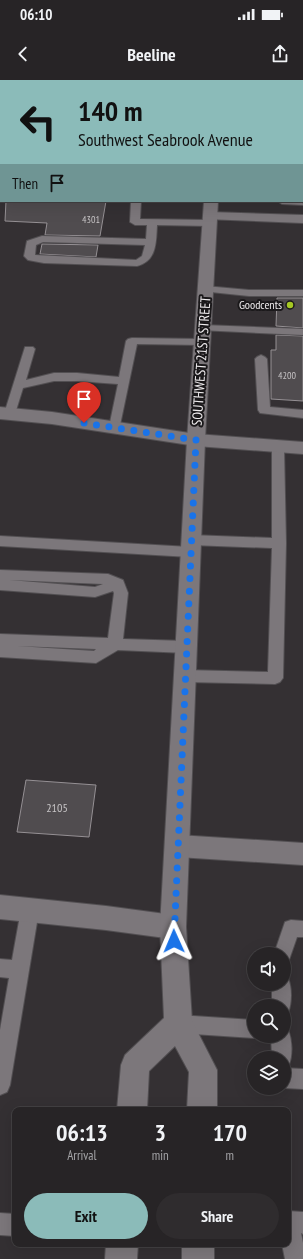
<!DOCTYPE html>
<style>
body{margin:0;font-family:"PT Sans Narrow",sans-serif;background:#2f2c2e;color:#f1f3f6;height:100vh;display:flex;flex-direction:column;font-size:15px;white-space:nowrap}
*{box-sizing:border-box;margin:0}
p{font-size:13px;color:#a4a4a7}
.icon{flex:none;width:22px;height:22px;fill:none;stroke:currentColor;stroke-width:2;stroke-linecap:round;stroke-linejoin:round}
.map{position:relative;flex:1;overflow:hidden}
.drawer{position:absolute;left:12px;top:1027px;width:279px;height:140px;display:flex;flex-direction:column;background:#272426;border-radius:8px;box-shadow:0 4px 16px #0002,0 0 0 1px #434143}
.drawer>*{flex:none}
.banner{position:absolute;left:0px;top:0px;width:303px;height:122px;box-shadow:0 4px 16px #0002,0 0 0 1px #434143;background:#8bbbb9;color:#111;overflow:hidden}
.tools{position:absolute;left:247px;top:867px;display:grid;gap:8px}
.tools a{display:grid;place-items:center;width:44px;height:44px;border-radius:50%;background:#272426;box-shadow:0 4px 16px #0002,0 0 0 1px #434143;font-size:20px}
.pin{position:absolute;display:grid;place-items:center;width:34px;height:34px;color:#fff;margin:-41px -17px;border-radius:50% 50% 50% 0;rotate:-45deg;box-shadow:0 0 4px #0007}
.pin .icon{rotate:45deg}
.me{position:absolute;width:44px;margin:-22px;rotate:359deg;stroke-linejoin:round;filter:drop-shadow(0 0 3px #0008)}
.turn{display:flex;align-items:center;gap:14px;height:84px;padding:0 12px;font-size:18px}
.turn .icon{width:52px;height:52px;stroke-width:2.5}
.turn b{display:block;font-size:28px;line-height:34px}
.then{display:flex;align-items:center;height:38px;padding:0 12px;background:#0003;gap:8px;font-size:15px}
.eta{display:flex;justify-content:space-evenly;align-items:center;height:68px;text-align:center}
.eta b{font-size:24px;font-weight:600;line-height:28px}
.cta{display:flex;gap:8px;margin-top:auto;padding:8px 12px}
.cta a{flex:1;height:46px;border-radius:24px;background:#8bbbb9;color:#111;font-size:16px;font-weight:600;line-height:46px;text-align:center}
.cta a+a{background:#2f2c2e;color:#f1f3f6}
.status{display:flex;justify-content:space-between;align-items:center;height:28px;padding:0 20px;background:#272426;direction:ltr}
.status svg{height:11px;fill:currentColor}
header{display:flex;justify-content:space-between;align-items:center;height:52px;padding:0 12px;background:#272426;font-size:18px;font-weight:600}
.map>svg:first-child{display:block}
.building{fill:#504c4f;stroke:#959094}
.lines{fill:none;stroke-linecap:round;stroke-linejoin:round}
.lane-casing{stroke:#524f52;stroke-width:2}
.street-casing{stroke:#524f52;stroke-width:2}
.secondary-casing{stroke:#524f52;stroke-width:2}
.lane{fill:#7c777b;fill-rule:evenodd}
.street{fill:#7c777b;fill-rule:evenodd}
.secondary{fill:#7c777b;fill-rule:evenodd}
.route{stroke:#1a73e8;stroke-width:7;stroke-dasharray:0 12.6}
.poi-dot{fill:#a5c823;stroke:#1a181a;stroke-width:1.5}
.labels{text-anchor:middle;stroke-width:4;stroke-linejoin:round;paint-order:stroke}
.far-number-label{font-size:10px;fill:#c7c4c6}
.far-poi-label{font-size:12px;fill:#efecee;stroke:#1a181a;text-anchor:end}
.number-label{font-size:12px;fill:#c7c4c6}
.street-label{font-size:14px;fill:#efecee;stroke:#1a181a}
</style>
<div class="status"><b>06:10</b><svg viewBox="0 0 49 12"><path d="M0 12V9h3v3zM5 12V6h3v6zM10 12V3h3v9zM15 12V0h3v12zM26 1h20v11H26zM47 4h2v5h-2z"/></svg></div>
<header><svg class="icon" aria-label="back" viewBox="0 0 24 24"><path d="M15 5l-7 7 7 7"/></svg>Beeline<svg class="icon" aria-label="share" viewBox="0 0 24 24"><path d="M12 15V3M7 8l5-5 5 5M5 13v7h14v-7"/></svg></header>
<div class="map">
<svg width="303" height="1179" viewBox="0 0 303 1179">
<rect width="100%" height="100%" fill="#343033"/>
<path class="building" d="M6,121H106L100,156L45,155L47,143L5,141Z
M42,164H43L98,165L96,177L40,174Z
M277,218H303V248L276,246Z
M276,255L303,256V321L271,319V270H276Z
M26,700L96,705L89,757L17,752Z"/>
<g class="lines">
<defs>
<path id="lane" d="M302,51H303V57H302Z
M302,105H303V111H302Z
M302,119L303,125L282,124L277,121H302Z
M131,121H141L140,139L209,140L214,143L209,146L157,145C156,162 157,181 137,186L44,183L28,180L24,176L27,161L42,156L146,159L147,145H135L130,142ZM43,162L145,165L142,176L136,180L35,175L36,165Z
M205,206L249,210H303V216H249L201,211L200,209L201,207Z
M203,245L303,249V255L199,250L197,248Z
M132,258L202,259L206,260L208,262L206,264L202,265L137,264L119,350H111L109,347L118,304L77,301H54L23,308L14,337H6L4,334L25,267H33L35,269L26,300L54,293H77L119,297L126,261L128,259Z
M261,275L265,277L267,279L270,327L303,330V338L260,333L258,330L255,279L257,277Z
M278,363L282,364L284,367L286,463L283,598L280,602L275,604L185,602L180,600L177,596L180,592L185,590L268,592L272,468L191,465L186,463L184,460L186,457L191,455L272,458V367L274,364Z
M0,456L190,467L195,469L197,472L195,475L190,477L0,466Z
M0,490L108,494L123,500L128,513L123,559L186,561L191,563L193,567L191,571L186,573L118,570L96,583L0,577V554L108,558L114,513L113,511L95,517L0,510ZM9,500L103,504L95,507ZM17,566L96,569L94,571Z
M30,822L36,824L39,830L10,1005L7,1012L0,1015V950L9,898L0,897V879L12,880L21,830L24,824Z
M291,840L303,841V857H297L289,880L284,882V874H274L285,842Z
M284,896L288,898C292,908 292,922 288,933L284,934V926H272V904H284Z
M178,935L254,940V956H260L254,958L178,953L171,951L169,944L171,937Z
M284,948L288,949C292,960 293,974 289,985L284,987V978H272L271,956H284Z
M284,988L303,989V1009L284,1008Z
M288,1131L303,1132V1154L301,1153L303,1163V1179H285L282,1164H288Z
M0,1133L15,1134V1156L0,1155Z"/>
<path id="street" d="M0,54H1V62H0Z
M210,132L303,135V143L205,139L203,136L205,133Z
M0,327L52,332L196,354L303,362V374L196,366L52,344L0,339Z
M178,755L303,763V785L178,777L169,774L166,766L169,758Z
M0,815L106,826L173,835L182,838L186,847L182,856L173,859L106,850L0,839Z"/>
<path id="secondary" d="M213,0H225V1H213Z
M204,121H218L205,360L186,847L192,941L217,990V1030H187L189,992L175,966L149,991L147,1030H117L121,985L125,975L164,938L160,847L187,360Z
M106,1164H138L137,1179H105Z
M182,1164H214V1179H182Z"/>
</defs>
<use href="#lane" class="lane-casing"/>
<use href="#street" class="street-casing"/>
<use href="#secondary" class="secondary-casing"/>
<use href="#lane" class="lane"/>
<use href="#street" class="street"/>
<use href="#secondary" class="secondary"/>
</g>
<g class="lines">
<path class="route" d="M84,343L196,360L174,861"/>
</g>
<circle class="poi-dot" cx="290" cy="225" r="4"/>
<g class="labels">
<g class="far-number-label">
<text x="91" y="143">4301</text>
<text x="287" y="299">4200</text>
</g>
<g class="far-poi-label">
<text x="282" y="229">Goodcents</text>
</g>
<g class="number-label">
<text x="57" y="732">2105</text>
</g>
<g class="street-label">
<text transform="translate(201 281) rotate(-86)" y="5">SOUTHWEST 21ST STREET</text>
</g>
</g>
</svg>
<div class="tools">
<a><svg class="icon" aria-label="sound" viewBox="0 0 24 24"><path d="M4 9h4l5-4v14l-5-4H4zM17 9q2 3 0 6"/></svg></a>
<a><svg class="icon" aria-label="search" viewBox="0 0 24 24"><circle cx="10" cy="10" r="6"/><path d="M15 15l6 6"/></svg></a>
<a><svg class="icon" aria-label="layers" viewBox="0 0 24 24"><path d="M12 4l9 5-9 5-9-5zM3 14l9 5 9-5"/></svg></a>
</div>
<div class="pin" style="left:84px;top:343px;background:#d93025"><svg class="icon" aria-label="arrive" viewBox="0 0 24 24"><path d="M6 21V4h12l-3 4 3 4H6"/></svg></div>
<svg class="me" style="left:174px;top:861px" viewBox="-20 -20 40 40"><path d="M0-17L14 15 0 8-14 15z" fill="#1a73e8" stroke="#fff" stroke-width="4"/></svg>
<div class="banner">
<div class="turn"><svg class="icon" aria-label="left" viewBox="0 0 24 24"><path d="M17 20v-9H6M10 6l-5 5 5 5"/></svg><div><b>140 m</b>Southwest Seabrook Avenue</div></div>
<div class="then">Then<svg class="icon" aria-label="arrive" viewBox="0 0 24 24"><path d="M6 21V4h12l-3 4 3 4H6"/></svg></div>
</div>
<section class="drawer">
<div class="eta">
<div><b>06:13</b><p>Arrival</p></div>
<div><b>3</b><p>min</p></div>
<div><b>170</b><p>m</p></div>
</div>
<div class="cta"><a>Exit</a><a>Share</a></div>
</section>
</div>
